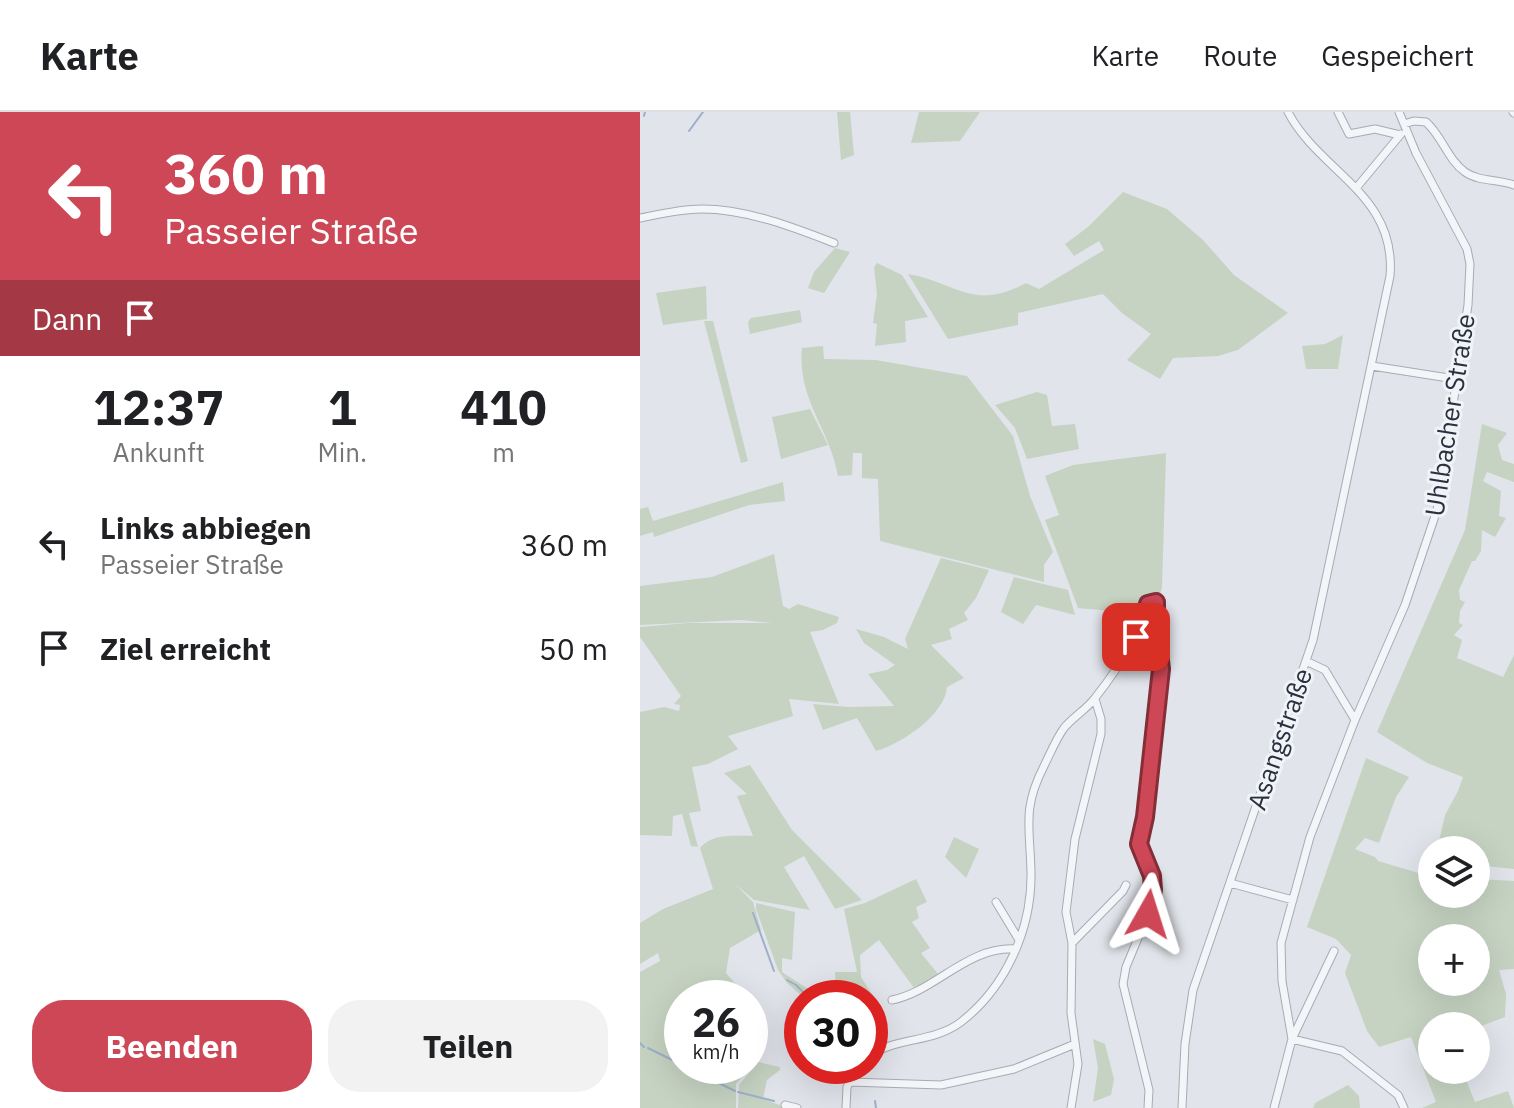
<!DOCTYPE html>
<html lang="de">
<meta charset="utf-8">
<style>
body{margin:0;font-family:"IBM Plex Sans",sans-serif;background:#f2f2f2;color:#202124;height:100vh;display:flex;flex-direction:column;font-size:30px;white-space:nowrap}
*{box-sizing:border-box;margin:0}
p{font-size:26px;color:#757577}
.icon{flex:none;width:44px;height:44px;fill:none;stroke:currentColor;stroke-width:2;stroke-linecap:round;stroke-linejoin:round}
.map{position:relative;flex:1;overflow:hidden}
.panel{display:flex;flex-direction:column;background:#fff;width:640px}
.panel>*{flex:none}
.guide{background:#cd4756;color:#fff;overflow:hidden}
.controls{position:absolute;left:778px;top:724px;display:grid;gap:16px}
.controls a{display:grid;place-items:center;width:72px;height:72px;border-radius:50%;background:#fff;box-shadow:0 8px 32px #0002;font-size:40px}
.speed{position:absolute;left:24px;top:868px;display:flex;gap:16px;font-size:40px;font-weight:700;text-align:center}
.speed>*{display:grid;place-content:center;width:104px;height:104px;border-radius:50%;background:#fff;box-shadow:0 8px 32px #0002;line-height:1}
.speed small{font-size:20px;font-weight:400}
.speed .limit{border:12px solid #d22;background:#fff;color:#111}
.pin{position:absolute;display:grid;place-items:center;width:68px;height:68px;color:#fff;margin:-34px;border-radius:16px;box-shadow:0 4px 12px #0006}
.me{position:absolute;width:88px;margin:-44px;rotate:6deg;stroke-linejoin:round;filter:drop-shadow(0 0 6px #0008)}
.turn{display:flex;align-items:center;gap:28px;height:168px;padding:0 32px;font-size:36px}
.turn .icon{width:104px;height:104px;stroke-width:2.5}
.turn b{display:block;font-size:56px;line-height:68px}
.then{display:flex;align-items:center;height:76px;padding:0 32px;background:#0003;gap:16px;font-size:30px}
.eta{display:flex;justify-content:space-evenly;align-items:center;height:136px;text-align:center}
.eta b{font-size:48px;font-weight:800;line-height:56px}
.cta{display:flex;gap:16px;margin-top:auto;padding:16px 32px}
.cta a{flex:1;height:92px;border-radius:32px;background:#cd4756;color:#fff;font-size:32px;font-weight:800;line-height:92px;text-align:center}
.cta a+a{background:#f2f2f2;color:#202124}
ul{padding:0;list-style:none}
li{display:flex;align-items:center;gap:24px;height:104px;padding:0 32px}
li div{flex:1}
li b{display:block;font-size:30px}
li em{font-style:normal}
header{display:flex;align-items:center;gap:48px;box-sizing:border-box;height:112px;padding:0 40px;background:#fff;border-bottom:2px solid #e0e0e0}
header strong{font-size:38px}
nav{display:flex;gap:44px;margin-inline-start:auto;font-size:28px}
main{display:flex;flex:1;min-height:0}
.map>svg:first-child{display:block}
.green{fill:#c6d3c2;fill-rule:evenodd}
.lines{fill:none;stroke-linecap:round;stroke-linejoin:round}
.stream{stroke:#9cb0c9;stroke-width:2}
.minor-casing{stroke:#a6abb4;stroke-width:9}
.minor{stroke:#f4f5f8;stroke-width:7}
.route-casing{stroke:#852e38;stroke-width:20}
.route{stroke:#cd4756;stroke-width:14}
.labels{text-anchor:middle;stroke-width:6;stroke-linejoin:round;paint-order:stroke}
.street-label{font-size:26px;fill:#293141;stroke:#f1f3f7}
</style>
<header>
<strong>Karte</strong>
<nav><a>Karte</a><a>Route</a><a>Gespeichert</a></nav>
</header>
<main>
<section class="panel">
<div class="guide">
<div class="turn"><svg class="icon" aria-label="left" viewBox="0 0 24 24"><path d="M17 20v-9H6M10 6l-5 5 5 5"/></svg><div><b>360 m</b>Passeier Straße</div></div>
<div class="then">Dann<svg class="icon" aria-label="arrive" viewBox="0 0 24 24"><path d="M6 21V4h12l-3 4 3 4H6"/></svg></div>
</div>
<div class="eta">
<div><b>12:37</b><p>Ankunft</p></div>
<div><b>1</b><p>Min.</p></div>
<div><b>410</b><p>m</p></div>
</div>
<ul>
<li><svg class="icon" aria-label="left" viewBox="0 0 24 24"><path d="M17 20v-9H6M10 6l-5 5 5 5"/></svg><div><b>Links abbiegen</b><p>Passeier Straße</p></div><em>360 m</em></li>
<li><svg class="icon" aria-label="arrive" viewBox="0 0 24 24"><path d="M6 21V4h12l-3 4 3 4H6"/></svg><div><b>Ziel erreicht</b></div><em>50 m</em></li>
</ul>
<div class="cta"><a>Beenden</a><a>Teilen</a></div>
</section>
<div class="map">
<svg width="874" height="996" viewBox="0 0 874 996">
<rect width="100%" height="100%" fill="#e1e4ea"/>
<path class="green" d="M197,0H210L214,43L201,48Z
M279,0H340L320,29L271,31Z
M483,80L527,97L563,128L594,163L648,201L598,238L578,244L533,246L520,267L487,248L511,222L482,201L463,182L378,201V213L308,227L268,162C316,170 333,200 386,171L399,177L464,138L459,129L434,144L425,132L448,115Z
M195,136L210,140L184,181L168,176L174,160Z
M237,151L262,163L288,205L265,209L266,230L235,234L237,212L233,211L237,182L234,155Z
M66,174L67,207L23,213L16,181Z
M160,198L162,210L110,222L108,210L111,206Z
M64,209H73L108,349L101,351Z
M703,223L698,257H666L662,234L685,232Z
M183,234L184,247L236,248L327,264L373,324L390,384L413,440L404,453V470L240,429L238,367L222,366V341H213L212,363L198,364C190,317 157,287 162,236Z
M397,280L407,283L412,314L435,312L439,337L387,347L375,316L355,293Z
M170,297L188,333L141,347L132,305Z
M842,312L867,321L858,333L862,348L874,352V370L847,360L843,369L861,379L859,404L866,406L855,425L842,418L841,439L835,449H832L819,478L820,488L825,490L820,499L819,511L823,513L814,523L822,528L817,546L863,565L874,543V757L836,753V738H797L805,703L818,679L823,665L787,651L737,620L825,418Z
M526,341L522,476L519,486L505,502L438,496L405,408L419,403L405,364L433,353Z
M143,370L145,389L109,393L14,425L13,420L0,424V397L8,395L13,409Z
M134,442L143,494L149,497L158,492L199,505L197,511L183,518L170,520L199,592L149,587L153,604L88,624L98,637L68,652L52,655L61,699L49,701L58,735L51,734L42,702L33,704L32,724L0,723V600L24,595L39,599L40,593L34,592L41,584L0,525V515L48,511H132L101,508L0,513V474L72,465Z
M301,446L349,458L336,486L324,501L328,508L309,517L312,527L291,533L324,566L307,575C305,603 261,632 236,639L217,606L183,618L173,592L209,595L254,594L228,562L247,558L255,553L224,531L216,517L244,525L268,537L265,527Z
M374,465L428,478L435,503L396,493L383,512L361,500Z
M726,646L769,665L756,685L739,731L725,726L715,737L735,745L738,749L792,765V782H836V767L874,769V857L859,858L866,882L865,905L836,916V914H792V958H822L835,990L868,979L874,996H782L796,990L771,925L739,935L727,919L705,861L711,843L696,827L667,815ZM792,826H836V870H792Z
M110,653L152,718L222,788L195,797L164,744L144,755L170,798L114,788L94,771L113,790L121,818L90,836L86,861L108,886H42V954H110V888C134,920 119,946 96,972V996H0V860L20,849L18,841L0,852V811L23,797L73,777L60,736C72,721 95,724 113,724L97,684L107,682L84,661Z
M314,725L339,737L326,766L305,745Z
M276,767L287,790L276,795L279,806L272,810L290,836L281,841L298,862L274,876L239,828L220,843L221,865L236,888L196,886L195,860H217L204,797L225,791Z
M116,791L155,800L152,848L142,846V860L182,886H164L147,871L138,858L116,797Z
M453,927L465,932L474,967L471,983L453,990L458,956Z
M118,950L140,955V958L127,968L123,987L148,996H98L99,973Z
M708,973L719,984L720,996H673L675,991Z"/>
<g class="lines">
<path class="stream" d="M4,4L5,0
M49,19L63,0
M113,801L134,859
M147,868L156,873L169,886
M0,931L4,935
M8,936L95,979
M98,980L134,989
M235,989L236,996"/>
<defs>
<path id="minor" d="M698,0L709,22L735,17L760,23
M873,0L874,1
M764,12L774,9L786,10C802,24 808,48 825,60C839,70 859,67 874,73
M717,75L761,22
M0,106C20,102 41,97 62,97C106,97 153,115 194,131
M732,254L815,267
M666,549L685,558L715,608
M590,771L653,788
M356,790L379,828
M432,831L483,779L486,773
M252,888C296,879 327,834 376,837
M652,927L702,939L758,983L764,996
M652,927L694,839
M230,943C258,925 293,931 321,910C366,875 392,817 391,760C390,715 382,697 404,654C410,642 416,627 424,616C433,605 447,597 455,586C477,558 499,526 509,492L515,489L518,492L516,515L521,557L505,705L499,732L512,764L513,778L508,802L486,855L483,872L509,978L508,996
M203,954L213,963
M210,970L301,973L374,957L435,932
M145,993L157,996
M206,996L207,975L219,954
M431,996L438,952L431,901L432,831L426,800L435,727L461,622V607L455,587
M542,996L545,932L553,878L673,528L750,164C757,82 679,60 648,0
M634,996L652,927L642,869L641,831L670,725L715,608L765,493L797,398L828,193L830,152L827,137L776,41L759,0"/>
</defs>
<use href="#minor" class="minor-casing"/>
<use href="#minor" class="minor"/>
</g>
<g class="lines">
<defs>
<path id="route" d="M496,525L504,509L508,492L516,490V515L521,557L505,705L499,732L512,764L513,778L508,802"/>
</defs>
<use href="#route" class="route-casing"/>
<use href="#route" class="route"/>
</g>
<g class="labels">
<g class="street-label">
<text transform="translate(810 303) rotate(-81)" y="9">Uhlbacher Straße</text>
<text transform="translate(640 627) rotate(-71)" y="9">Asangstraße</text>
</g>
</g>
</svg>
<div class="controls">
<a><svg class="icon" aria-label="layers" viewBox="0 0 24 24"><path d="M12 4l9 5-9 5-9-5zM3 14l9 5 9-5"/></svg></a>
<a>+</a>
<a>−</a>
</div>
<div class="speed"><div>26<small>km/h</small></div><div class="limit">30</div></div>
<div class="pin" style="left:496px;top:525px;background:#d93025"><svg class="icon" aria-label="arrive" viewBox="0 0 24 24"><path d="M6 21V4h12l-3 4 3 4H6"/></svg></div>
<svg class="me" style="left:508px;top:802px" viewBox="-20 -20 40 40"><path d="M0-17L14 15 0 8-14 15z" fill="#cd4756" stroke="#fff" stroke-width="4"/></svg>
</div>
</main>
